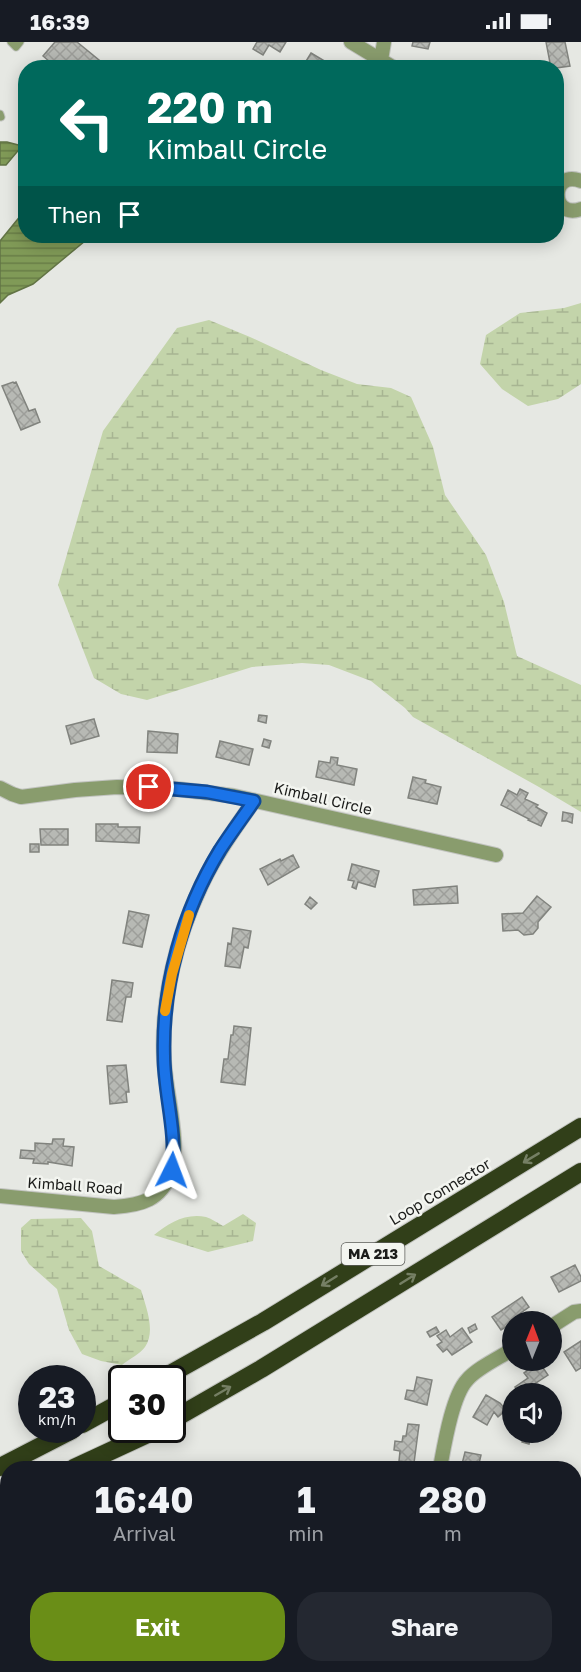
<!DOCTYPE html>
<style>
body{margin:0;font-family:"Golos Text",sans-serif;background:#242831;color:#f1f3f6;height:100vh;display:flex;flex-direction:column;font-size:22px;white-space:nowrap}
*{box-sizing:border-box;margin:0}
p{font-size:20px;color:#9ea1a6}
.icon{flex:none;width:33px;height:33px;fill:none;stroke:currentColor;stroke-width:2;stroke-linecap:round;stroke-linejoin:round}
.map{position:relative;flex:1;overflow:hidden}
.side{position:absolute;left:0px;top:1419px;width:582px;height:212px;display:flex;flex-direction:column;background:#171b24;border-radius:24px 24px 0 0;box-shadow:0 3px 15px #0003}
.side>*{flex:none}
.banner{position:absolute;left:18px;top:18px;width:546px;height:183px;border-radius:24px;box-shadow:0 3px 15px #0003;background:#00695c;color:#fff;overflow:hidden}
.needle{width:39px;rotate:1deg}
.fabs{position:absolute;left:502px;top:1269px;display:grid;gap:12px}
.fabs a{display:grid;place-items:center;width:60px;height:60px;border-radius:50%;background:#171b24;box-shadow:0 3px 15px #0003;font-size:30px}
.speed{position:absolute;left:18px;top:1323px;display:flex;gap:12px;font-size:30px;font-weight:700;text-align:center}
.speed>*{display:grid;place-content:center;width:78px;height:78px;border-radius:50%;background:#171b24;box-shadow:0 3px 15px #0003;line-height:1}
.speed small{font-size:15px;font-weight:400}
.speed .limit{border:3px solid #111;border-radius:9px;background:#fff;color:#111}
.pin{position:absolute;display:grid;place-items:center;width:51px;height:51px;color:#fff;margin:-26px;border:3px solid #fff;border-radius:50%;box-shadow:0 2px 6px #0007}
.me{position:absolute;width:66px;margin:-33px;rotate:3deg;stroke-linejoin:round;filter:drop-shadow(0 0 4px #0008)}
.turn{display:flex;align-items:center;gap:21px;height:126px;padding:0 30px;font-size:27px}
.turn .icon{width:78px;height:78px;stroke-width:2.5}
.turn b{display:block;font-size:42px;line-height:51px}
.then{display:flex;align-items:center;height:57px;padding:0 30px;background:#0003;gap:12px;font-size:22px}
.eta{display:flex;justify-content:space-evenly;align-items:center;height:102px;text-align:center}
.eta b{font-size:36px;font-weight:700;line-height:42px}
.cta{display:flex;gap:12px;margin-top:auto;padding:12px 30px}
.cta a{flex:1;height:69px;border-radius:24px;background:#6a8e17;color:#fff;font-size:24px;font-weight:700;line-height:69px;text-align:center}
.cta a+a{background:#242831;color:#f1f3f6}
.status{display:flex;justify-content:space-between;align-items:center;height:42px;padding:0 30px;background:#171b24;direction:ltr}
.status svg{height:16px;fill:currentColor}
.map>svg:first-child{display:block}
.wetland{fill:url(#wetland-marsh)}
.water{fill:url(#water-rules);stroke:#627445;stroke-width:1.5}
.building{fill:url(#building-cross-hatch);stroke:#81837e;stroke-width:1.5}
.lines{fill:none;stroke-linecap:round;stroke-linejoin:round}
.lane-casing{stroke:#c1c3bf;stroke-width:9}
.street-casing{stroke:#c1c3bf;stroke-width:16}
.highway-casing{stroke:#c1c3bf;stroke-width:20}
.lane{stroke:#899c6d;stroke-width:7}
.street{stroke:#899c6d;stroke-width:14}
.highway{stroke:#313f19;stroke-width:18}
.oneway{stroke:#757f64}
.route-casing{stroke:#114b97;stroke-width:15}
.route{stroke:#1a73e8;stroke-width:10}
.slow{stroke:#f59e0b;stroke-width:10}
.labels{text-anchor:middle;stroke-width:5;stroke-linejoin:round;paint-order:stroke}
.shield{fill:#f3f5f0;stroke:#5c5d5a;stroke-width:1.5}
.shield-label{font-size:14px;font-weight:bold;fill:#1b1c1a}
.street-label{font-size:15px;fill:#1b1c1a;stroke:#f3f5f0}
</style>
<div class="status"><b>16:39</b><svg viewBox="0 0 49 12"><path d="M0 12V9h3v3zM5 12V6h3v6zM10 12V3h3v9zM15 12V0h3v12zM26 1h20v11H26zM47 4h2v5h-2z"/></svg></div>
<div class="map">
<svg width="581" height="1630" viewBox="0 0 581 1630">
<defs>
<pattern id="wetland-marsh" width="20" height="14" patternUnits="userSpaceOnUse" patternTransform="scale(1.5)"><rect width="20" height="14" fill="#c3d4aa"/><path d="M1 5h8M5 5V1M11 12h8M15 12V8" fill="none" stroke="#a7b592"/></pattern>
<pattern id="water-rules" width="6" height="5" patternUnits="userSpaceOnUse" patternTransform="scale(1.5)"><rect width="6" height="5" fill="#809a57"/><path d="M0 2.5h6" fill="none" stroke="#687d47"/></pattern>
<pattern id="building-cross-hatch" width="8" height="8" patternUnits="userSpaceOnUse" patternTransform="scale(1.5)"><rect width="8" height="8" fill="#b7b9b4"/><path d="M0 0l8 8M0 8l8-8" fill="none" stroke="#9d9e9a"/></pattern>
</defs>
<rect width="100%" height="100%" fill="#e6e8e3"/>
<path class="wetland" d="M581,261V342L558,357L528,364L502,347L480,322L486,293L520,271L564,266Z
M209,278L250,295L321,328L357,342L391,346L411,355L433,405L445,453L486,513L504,560L517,614L581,643V770L539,745L413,675L405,666L371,639L329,623L302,621L252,625L147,658L121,652L94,636L58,543L103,389L177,286Z
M243,1172L256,1181L253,1199L208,1210L154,1193C169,1181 185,1171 206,1175C212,1177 218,1181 223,1184Z
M81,1176L92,1189L99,1224L141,1248C146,1265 156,1289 145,1305C140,1312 129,1317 122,1323L101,1319L82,1312L69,1288L57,1247L29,1222L21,1209V1186L31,1177Z"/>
<path class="water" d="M0,100H7L22,104L6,123H0Z
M25,171L26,194H91L33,242L8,253L0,261V199L22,172Z"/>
<path class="building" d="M55,0H77L105,23L103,26H57L43,14Z
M257,0H286L280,10L269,3L263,13L253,7Z
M413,0H430L428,7L412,4Z
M546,0H565L570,24L556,26H551Z
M311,11L333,24L332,26H306L303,24Z
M13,340L14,341L16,340L29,369L35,367L40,380L21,388L2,344Z
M259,673L267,674L266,681L258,679Z
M94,677L99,694L71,702L66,684Z
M148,689L178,692L177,711L147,710Z
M264,697L271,699L269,706L262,704Z
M220,699L253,707L249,723L216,715Z
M331,715L338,716L337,723L357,727L354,743L316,735L319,719L330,721Z
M413,735L426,738L425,741L441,745L437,762L408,756Z
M520,747L528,751L525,757L538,763L536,765L547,771L541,784L528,778L529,777L501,763L508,748L517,753Z
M563,770L573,772L572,781L567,779H562Z
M96,782H118V785H140L139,801L96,799Z
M40,787H68V803H41Z
M30,802H39V810H30Z
M293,813L299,825L268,843L260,827L280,817L281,819Z
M352,822L379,829L375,845L358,840L356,847L352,845L354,839L348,838Z
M457,844L458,861L414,863L413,848Z
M537,854L551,865L538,880V886L533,892L524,893L518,888L503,889L502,872L523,871Z
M310,855L317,861L311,867L305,862Z
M129,869L149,873L142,905L123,901Z
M233,886L251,889L248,906L244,905L240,926L225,924L228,901L231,902Z
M112,938L133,941L131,955H126L122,980L107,978Z
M234,984L251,986L245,1043L221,1040L224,1017H228L231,993H233Z
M126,1023L129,1050H126L127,1060L110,1062L107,1024Z
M53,1097H64L63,1104L74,1105L72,1124L48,1120V1122L33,1121L34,1117L20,1116L21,1108L35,1109V1101L52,1102Z
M575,1223L581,1235V1239L559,1250L551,1235Z
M522,1255L529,1265L518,1273L520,1276L501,1288L492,1275Z
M475,1282L477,1287L470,1291L468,1286Z
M436,1285L439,1290L430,1295L427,1290Z
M462,1286L472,1300L452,1313L447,1307L443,1310L437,1303L442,1300L437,1294L446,1288L450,1295Z
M581,1299V1326L576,1329L564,1310Z
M539,1320L548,1333L533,1343L539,1352H519L515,1345L528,1336L524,1331Z
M417,1335L432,1338L427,1363L405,1357L407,1348L414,1349Z
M486,1353L500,1361L506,1368L498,1375L494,1370L487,1383L473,1375Z
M408,1382L419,1383L414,1421L399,1419L400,1409L394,1408L395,1399L402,1400L403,1394H406Z
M524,1392L531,1395L529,1402L522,1400Z
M465,1410L481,1413L478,1426H461Z
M140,1623H152V1630H139Z
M197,1623H215V1630H197Z
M560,1624V1630H553L552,1625Z"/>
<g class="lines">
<defs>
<path id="lane" d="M11,0L16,5L20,0
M0,72L1,75"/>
<path id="street" d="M351,0L394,26
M381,18L384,0
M581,139C550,127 550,178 581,167
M0,746L12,752L21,755L75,748L117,745L177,747L234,754L496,813
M0,1154L114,1165C142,1163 161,1158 171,1130C181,1101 165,1048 164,1017C161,958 176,897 201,844C215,814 235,786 254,759
M552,1284L574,1270L581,1269
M440,1426C444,1405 452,1354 467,1338C477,1326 499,1316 513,1307
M0,1548L8,1549
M574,1575L581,1578
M177,1630V1623
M497,1630L499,1623"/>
<path id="highway" d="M163,1336L263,1280L581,1085
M172,1378L261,1327L581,1130
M82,1382L122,1360
M0,1425L72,1388
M74,1426L156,1388
M0,1464L8,1460"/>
</defs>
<use href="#lane" class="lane-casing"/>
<use href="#street" class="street-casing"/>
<use href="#highway" class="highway-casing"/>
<use href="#lane" class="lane"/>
<use href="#street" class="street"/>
<use href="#highway" class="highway"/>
</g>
<defs><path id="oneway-shaft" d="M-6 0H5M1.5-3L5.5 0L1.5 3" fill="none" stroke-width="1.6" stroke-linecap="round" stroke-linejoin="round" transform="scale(1.5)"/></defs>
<g class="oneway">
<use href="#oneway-shaft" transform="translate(531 1116) rotate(149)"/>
<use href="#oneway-shaft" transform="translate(408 1237) rotate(-32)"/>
<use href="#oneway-shaft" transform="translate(329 1239) rotate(148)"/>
<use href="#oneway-shaft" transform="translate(223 1349) rotate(-30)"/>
</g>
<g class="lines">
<defs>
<path id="route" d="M149,745L207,750L254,759C243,775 231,791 220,808C183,869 162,942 164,1014C164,1052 177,1089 172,1128"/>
</defs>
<use href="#route" class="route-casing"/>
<use href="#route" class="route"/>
<path class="slow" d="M165,969L172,932L189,873"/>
</g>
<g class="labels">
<rect class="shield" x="341.5" y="1201" width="63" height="22" rx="4.5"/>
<g class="shield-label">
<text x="373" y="1217">MA 213</text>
</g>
<g class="street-label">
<text transform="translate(323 757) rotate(13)" y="5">Kimball Circle</text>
<text transform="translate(75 1144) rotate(4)" y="5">Kimball Road</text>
<text transform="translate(440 1150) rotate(-31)" y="5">Loop Connector</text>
</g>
</g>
</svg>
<div class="fabs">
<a><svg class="needle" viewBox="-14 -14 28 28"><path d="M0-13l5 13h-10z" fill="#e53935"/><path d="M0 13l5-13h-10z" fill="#9ea1a6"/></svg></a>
<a><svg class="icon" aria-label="sound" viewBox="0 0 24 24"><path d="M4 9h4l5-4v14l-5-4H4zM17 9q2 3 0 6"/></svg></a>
</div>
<div class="speed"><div>23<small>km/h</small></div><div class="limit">30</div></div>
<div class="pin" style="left:149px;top:745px;background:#d93025"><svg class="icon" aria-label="arrive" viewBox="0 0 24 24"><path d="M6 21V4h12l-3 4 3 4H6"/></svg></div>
<svg class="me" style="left:172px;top:1128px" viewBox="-20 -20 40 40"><path d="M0-17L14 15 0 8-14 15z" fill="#1a73e8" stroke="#fff" stroke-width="4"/></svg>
<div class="banner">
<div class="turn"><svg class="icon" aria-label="left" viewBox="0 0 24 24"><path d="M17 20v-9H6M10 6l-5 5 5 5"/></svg><div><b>220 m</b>Kimball Circle</div></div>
<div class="then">Then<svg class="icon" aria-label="arrive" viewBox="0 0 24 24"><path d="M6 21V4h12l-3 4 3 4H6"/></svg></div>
</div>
<section class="side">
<div class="eta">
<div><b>16:40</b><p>Arrival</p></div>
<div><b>1</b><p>min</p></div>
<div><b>280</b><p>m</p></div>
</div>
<div class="cta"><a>Exit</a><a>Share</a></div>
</section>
</div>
